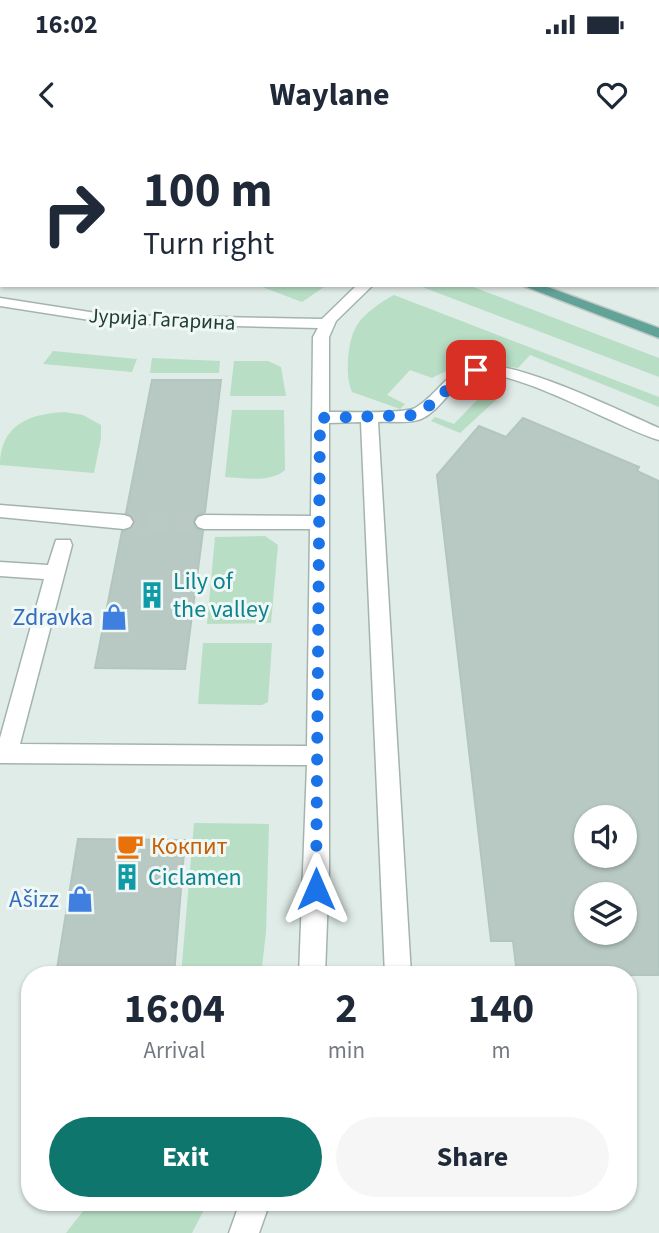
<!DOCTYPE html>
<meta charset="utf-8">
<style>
body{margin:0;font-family:"Source Sans 3",sans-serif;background:#f6f6f7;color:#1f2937;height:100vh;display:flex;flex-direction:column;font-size:26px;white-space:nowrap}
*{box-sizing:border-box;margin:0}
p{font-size:23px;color:#747a83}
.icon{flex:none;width:38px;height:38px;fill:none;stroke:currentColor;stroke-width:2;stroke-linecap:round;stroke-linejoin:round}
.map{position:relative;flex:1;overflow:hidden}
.details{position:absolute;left:21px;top:826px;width:616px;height:245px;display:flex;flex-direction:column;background:#fff;border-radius:28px;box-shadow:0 2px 5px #0004}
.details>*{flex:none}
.guide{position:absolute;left:0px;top:0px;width:660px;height:147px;box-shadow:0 2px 5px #0004;background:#fff;color:#1f2937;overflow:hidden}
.controls{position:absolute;left:574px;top:665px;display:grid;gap:14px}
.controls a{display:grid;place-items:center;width:63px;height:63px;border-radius:50%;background:#fff;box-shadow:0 2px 5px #0004;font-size:35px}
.pin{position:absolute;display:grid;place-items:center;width:60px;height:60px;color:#fff;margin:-30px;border-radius:14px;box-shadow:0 4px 10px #0006}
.me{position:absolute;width:77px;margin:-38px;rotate:0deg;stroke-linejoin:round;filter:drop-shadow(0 0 5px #0008)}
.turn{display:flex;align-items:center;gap:24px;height:147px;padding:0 28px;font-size:32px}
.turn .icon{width:91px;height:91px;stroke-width:2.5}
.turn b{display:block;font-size:49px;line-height:60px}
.eta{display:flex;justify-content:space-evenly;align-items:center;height:119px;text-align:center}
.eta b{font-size:42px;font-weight:700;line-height:49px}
.action{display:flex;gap:14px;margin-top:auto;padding:14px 28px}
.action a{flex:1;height:80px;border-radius:42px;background:#0f766e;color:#fff;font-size:28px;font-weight:700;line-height:80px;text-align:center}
.action a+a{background:#f6f6f7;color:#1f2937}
.status{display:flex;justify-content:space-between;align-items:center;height:49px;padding:0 35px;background:#fff;direction:ltr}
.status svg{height:19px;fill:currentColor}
header{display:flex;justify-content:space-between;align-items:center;height:91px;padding:0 28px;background:#fff;font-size:32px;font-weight:700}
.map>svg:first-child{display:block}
.green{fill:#b8dec5}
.building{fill:#b8c9c4;stroke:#b2c5bf;stroke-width:2;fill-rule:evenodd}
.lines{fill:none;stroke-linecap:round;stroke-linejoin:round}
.minor-tunnel{stroke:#bac9c4;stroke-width:17;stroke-dasharray:17 9;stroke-linecap:butt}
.minor-casing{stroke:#a3b4af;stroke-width:3}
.major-casing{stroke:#c1c9c7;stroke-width:3}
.minor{fill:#fff;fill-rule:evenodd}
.major{fill:#62a398;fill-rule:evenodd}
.route{stroke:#1a73e8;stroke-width:12;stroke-dasharray:0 21.6}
.labels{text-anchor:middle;stroke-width:6;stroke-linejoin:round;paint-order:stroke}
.far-street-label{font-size:21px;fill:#203d37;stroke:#f0f8f5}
.culture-label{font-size:24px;fill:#0d838f;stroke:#f0f8f5;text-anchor:start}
.shop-label{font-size:24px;fill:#366cbe;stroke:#f0f8f5;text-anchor:end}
.food-label{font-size:24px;fill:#c56008;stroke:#f0f8f5;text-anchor:start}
</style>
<div class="status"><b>16:02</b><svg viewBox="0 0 49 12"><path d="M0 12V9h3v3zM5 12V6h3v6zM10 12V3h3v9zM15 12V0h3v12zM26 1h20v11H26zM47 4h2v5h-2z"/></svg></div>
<header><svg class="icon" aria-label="back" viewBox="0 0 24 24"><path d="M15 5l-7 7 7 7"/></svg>Waylane<svg class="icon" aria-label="heart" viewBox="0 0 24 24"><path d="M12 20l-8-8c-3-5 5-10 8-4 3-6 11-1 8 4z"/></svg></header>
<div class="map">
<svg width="659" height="1093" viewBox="0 0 659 1093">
<rect width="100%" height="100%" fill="#e0ece7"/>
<path class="green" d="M257,145H327L302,162Z
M417,145H468L659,218V237Z
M394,155L659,257V267L530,215L518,228C483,223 464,220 432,238L410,230L387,255L405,264L400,269L352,252C345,238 347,202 356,187C362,175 382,161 394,155Z
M53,211L137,219L132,232L43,224Z
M152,218L220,221L219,233H150Z
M234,221H268L281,227L286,256H230Z
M491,243L501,246L497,259L460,293L431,281L435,277L454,284L479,258L462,250L470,244Z
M232,270H284L285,330C271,343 244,338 225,337Z
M64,272L83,275L101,285V298L94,333L0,325C0,285 29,274 64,272Z
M265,396L278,405L271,483L207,484L215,397Z
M203,503H272L268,562L262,565L198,564Z
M194,683L269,684L266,792L261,835H181Z
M90,1062H208L192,1093H66Z"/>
<path class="building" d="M152,240H221L205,372L197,375L193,381L196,388L203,391L185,529L95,528L122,391L131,389L135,383L132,376L126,373Z
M523,278L639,327L637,331L659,341V835H517L513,801H491L437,335L479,286L506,297ZM586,677H625V716H586ZM586,754H625V793H586Z
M78,699L185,700L174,835H56Z"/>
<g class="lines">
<path class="minor-tunnel" d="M124,382H204"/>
<defs>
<path id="minor" d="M357,145H373L336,181L329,197V272C346,272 402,274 415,268C437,256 448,228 476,225C517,220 618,270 659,288V300C618,288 512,226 476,235C453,241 442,270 421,279C409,284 390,281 378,282L411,835H385L361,282L329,283V728L325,835H299L307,625L0,623V598L44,439L0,436V422L48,425L56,400H70L72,405L20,604L307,606L310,389H204L198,387L195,382L198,377L204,375L311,376L313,197L318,188L109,183L0,166V158L109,175L322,179Z
M0,365L124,375L130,377L133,382L130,387L124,389L0,377Z
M240,1062H270L259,1093H229Z"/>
<path id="major" d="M126,0H142L143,2H127Z
M280,0H297L298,2H281Z
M658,124H659V133H658Z
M521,145H542L659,188V198Z"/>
</defs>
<use href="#minor" class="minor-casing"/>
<use href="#major" class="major-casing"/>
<use href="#minor" class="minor"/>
<use href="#major" class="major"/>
</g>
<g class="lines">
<path class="route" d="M316,749L320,278L415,275C438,263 451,240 476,230"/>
</g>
<defs>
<symbol id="building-bare" viewBox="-9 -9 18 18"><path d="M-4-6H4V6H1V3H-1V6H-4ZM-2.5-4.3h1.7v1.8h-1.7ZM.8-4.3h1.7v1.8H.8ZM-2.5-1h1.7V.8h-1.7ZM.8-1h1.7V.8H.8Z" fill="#0f9aa8" stroke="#f0f8f5" stroke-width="2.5" paint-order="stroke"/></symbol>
<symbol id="shop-bare" viewBox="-9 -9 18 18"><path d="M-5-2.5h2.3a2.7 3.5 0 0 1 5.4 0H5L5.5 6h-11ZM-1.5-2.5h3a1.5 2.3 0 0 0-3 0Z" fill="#3f7fe0" stroke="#f0f8f5" stroke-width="2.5" paint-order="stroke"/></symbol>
<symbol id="cafe-bare" viewBox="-9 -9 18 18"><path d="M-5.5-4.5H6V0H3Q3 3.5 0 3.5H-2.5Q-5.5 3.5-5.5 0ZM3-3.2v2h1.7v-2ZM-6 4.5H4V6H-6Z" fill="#e8710a" stroke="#f0f8f5" stroke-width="2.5" paint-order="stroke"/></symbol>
</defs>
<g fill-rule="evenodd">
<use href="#building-bare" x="133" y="436" width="38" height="38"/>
<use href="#shop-bare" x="95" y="458" width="38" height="38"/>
<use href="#cafe-bare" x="111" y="687" width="38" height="38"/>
<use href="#building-bare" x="108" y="718" width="38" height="38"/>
<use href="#shop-bare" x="61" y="740" width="38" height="38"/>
</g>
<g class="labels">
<g class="far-street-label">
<text transform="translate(162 179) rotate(3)" y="7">Јурија Гагарина</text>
</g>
<g class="culture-label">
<text x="173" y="449">Lily of<tspan x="173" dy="28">the valley</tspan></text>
<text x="148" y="745">Ciclamen</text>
</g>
<g class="shop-label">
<text x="93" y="485">Zdravka</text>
<text x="59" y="767">Ašizz</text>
</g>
<g class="food-label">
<text x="151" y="714">Кокпит</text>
</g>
</g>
</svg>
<div class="controls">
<a><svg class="icon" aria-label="sound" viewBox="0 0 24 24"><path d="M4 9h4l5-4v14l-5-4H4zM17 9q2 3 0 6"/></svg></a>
<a><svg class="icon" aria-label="layers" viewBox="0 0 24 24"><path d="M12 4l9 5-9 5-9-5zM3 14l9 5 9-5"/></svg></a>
</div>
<div class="pin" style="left:476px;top:230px;background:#d93025"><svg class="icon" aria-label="arrive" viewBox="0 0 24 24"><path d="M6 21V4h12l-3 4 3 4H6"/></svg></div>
<svg class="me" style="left:316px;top:749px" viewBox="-20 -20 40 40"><path d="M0-17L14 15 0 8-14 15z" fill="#1a73e8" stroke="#fff" stroke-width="4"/></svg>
<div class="guide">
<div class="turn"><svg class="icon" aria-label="right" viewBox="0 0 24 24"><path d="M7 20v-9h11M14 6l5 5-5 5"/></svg><div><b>100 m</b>Turn right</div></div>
</div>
<section class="details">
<div class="eta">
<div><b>16:04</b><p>Arrival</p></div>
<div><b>2</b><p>min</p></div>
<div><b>140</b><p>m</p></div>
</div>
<div class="action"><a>Exit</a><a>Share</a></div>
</section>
</div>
